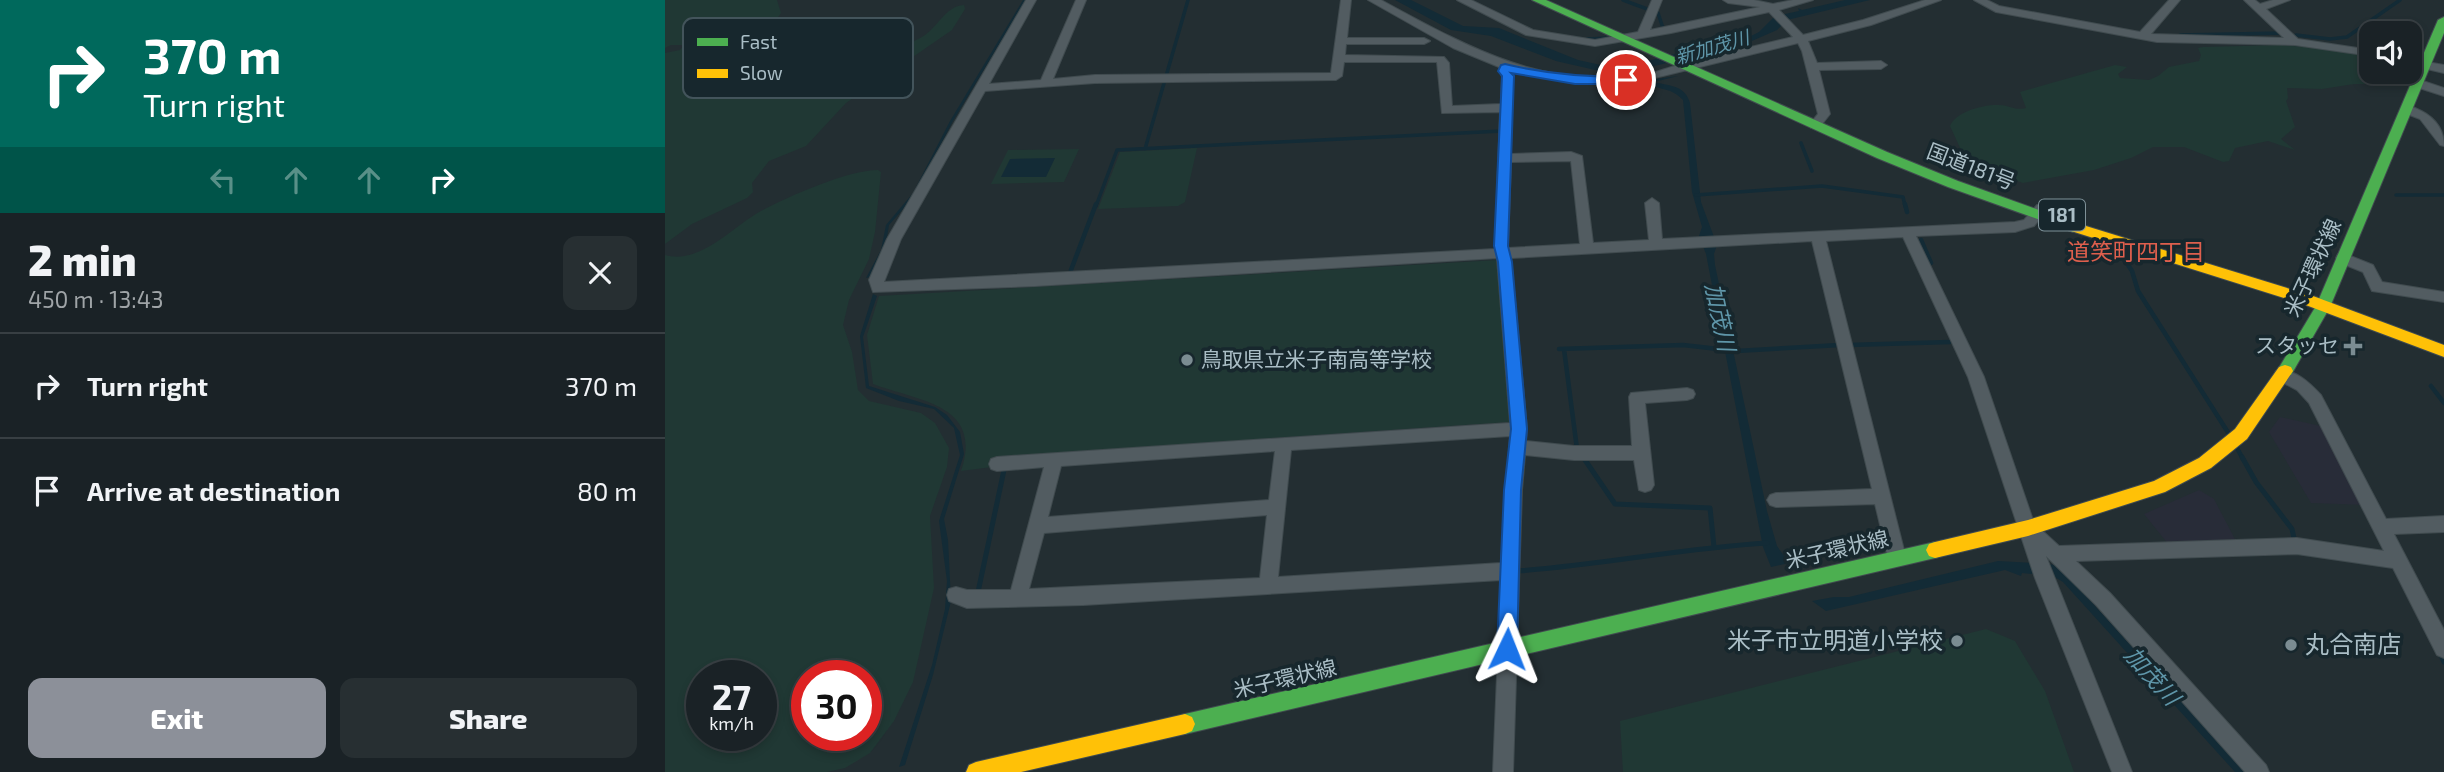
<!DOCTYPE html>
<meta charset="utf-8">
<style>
body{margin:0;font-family:"Exo 2","Noto Sans JP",sans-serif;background:#272f32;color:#f1f3f6;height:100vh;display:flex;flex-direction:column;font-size:26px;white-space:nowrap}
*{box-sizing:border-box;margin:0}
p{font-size:23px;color:#9fa4a7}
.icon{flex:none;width:38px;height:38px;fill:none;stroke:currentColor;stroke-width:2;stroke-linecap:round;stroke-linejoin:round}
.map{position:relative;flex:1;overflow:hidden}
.sheet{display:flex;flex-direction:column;background:#1a2226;width:665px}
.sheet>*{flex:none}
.guide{background:#00695c;color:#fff;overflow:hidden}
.fabs{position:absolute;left:1694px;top:21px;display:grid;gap:14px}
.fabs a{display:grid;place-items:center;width:63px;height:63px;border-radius:14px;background:#1a2226;box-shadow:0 4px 10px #0003,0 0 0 2px #383f43;font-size:35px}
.speed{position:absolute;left:21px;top:660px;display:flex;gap:14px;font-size:35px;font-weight:700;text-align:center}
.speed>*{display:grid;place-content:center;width:91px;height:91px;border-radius:50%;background:#1a2226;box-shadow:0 4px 10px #0003,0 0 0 2px #383f43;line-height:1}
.speed small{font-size:18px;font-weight:400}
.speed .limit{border:10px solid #d22;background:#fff;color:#111}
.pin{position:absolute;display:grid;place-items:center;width:60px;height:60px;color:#fff;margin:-30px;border:4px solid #fff;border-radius:50%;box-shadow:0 2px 7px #0007}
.me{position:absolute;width:77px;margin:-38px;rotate:2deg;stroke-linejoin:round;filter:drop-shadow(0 0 5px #0008)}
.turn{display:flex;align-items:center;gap:24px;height:147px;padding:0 28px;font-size:32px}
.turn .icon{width:91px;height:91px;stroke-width:2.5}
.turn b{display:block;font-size:49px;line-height:60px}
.lanes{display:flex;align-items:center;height:66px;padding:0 28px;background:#0003;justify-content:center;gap:35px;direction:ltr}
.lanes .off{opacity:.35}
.round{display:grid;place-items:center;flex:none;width:74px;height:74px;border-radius:14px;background:#272f32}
.head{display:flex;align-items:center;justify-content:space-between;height:119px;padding:0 28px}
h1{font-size:42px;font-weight:800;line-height:52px}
.cta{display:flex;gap:14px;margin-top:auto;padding:14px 28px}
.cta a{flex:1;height:80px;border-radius:14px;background:#8c9099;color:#fff;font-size:28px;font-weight:800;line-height:80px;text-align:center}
.cta a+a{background:#272f32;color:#f1f3f6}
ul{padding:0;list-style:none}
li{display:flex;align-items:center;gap:21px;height:105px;padding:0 28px;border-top:2px solid #383f43}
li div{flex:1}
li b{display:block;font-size:26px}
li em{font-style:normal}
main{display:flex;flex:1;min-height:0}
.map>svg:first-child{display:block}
.medical{fill:#282c38}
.green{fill:#203834;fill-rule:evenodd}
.water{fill:#132b36}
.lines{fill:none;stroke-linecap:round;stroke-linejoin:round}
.stream-far2{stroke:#132b36;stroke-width:3.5}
.stream-far1{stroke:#132b36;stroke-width:4.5}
.stream{stroke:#132b36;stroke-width:5}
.street-casing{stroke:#404b4f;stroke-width:2}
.fast-casing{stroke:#404b4f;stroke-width:2}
.slow-casing{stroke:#404b4f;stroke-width:2}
.street{fill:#525c61;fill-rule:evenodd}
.fast{fill:#4caf50;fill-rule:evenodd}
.slow{fill:#ffc107;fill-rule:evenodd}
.route{fill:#1a73e8;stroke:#114b97;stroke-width:2}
.poi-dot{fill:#7b8c92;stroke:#17272d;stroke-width:2.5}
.labels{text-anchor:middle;stroke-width:7;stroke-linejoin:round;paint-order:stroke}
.far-water-label{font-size:19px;font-style:italic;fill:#5f96a9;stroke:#17272d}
.shield{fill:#17272d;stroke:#7e9198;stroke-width:2}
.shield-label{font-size:19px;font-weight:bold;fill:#aabec6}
.street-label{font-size:21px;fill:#aabec6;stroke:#17272d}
.poi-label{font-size:21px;fill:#aabec6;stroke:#17272d;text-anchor:end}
.neighbourhood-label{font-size:23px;fill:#de5f4d;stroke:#17272d}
.water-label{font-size:23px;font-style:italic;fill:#5f96a9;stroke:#17272d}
.near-poi-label{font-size:24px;fill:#aabec6;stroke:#17272d;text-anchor:end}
.key{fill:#17272d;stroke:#43545b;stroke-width:2}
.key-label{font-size:19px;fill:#aabec6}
</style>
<main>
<section class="sheet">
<div class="guide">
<div class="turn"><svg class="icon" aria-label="right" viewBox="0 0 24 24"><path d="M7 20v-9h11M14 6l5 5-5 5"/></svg><div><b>370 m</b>Turn right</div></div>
<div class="lanes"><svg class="icon off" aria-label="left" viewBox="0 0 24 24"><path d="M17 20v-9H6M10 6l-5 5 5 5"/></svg><svg class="icon off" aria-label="ahead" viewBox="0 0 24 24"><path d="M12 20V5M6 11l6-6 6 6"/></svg><svg class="icon off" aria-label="ahead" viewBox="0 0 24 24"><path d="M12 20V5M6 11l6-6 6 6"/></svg><svg class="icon" aria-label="right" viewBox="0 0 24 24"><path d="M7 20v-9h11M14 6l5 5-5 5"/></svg></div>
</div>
<div class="head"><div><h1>2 min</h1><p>450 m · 13:43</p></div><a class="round"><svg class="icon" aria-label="close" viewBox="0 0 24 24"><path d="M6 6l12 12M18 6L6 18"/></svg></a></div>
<ul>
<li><svg class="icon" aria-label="right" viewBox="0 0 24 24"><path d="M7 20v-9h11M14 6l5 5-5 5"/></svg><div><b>Turn right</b></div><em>370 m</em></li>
<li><svg class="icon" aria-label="arrive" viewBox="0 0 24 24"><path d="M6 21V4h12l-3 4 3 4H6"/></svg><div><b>Arrive at destination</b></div><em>80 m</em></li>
</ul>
<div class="cta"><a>Exit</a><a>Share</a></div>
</section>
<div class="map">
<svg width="1779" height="772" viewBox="0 0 1779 772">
<rect width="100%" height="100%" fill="#232e32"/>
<path class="medical" d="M1615,417L1660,427L1700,505L1646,503L1604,432Z
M1534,490L1549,499L1572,543L1504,545L1479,514Z"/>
<path class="green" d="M0,0H112L116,13C106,30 86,23 69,27C58,29 46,42 38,50L35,55L38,61L49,68L104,72L199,38L229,37L224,46L115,85L113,90C131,103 168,85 184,73C188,69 191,64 196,62C216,53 238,48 257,37C273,28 280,6 299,5L300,9L287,30L181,103L141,146L104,161L87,183L88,192L82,198L27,224L0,244V53L15,50L19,45H6L0,48Z
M1618,45L1674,50L1706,57V72C1714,72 1728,75 1728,84H1689L1657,89L1622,88L1623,98L1621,101L1630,127L1616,139L1630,150L1603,141L1570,148L1564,161L1558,162L1519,147H1488L1466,158L1429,170L1358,183L1330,173L1296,150L1285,126C1290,112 1319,104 1334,105C1344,105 1350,111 1361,108L1355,92L1450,65L1462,67L1453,74L1455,78L1484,80L1493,76L1504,67L1534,61L1536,55L1533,48L1538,47Z
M532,148L520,202L513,206L433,209L455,152Z
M414,149L399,182L326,184L343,150Z
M213,170L216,172L210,232L204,259L184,300L178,325L187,352L193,390L204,401L256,413L270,423L284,448L282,467L265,516L269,588L248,682L229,721L205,753L180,768L162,772H0V255C35,265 67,227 96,211C122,197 183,170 213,170ZM37,676H96V735H37ZM142,676H201V735H142Z
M833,260L844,422L331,457L327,467L296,471C319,404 253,401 208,384L202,335L214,296Z
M1321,629L1350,641L1380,691L1409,772H958L955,721Z"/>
<path class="water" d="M358,0H361L288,121L248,198L224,225L220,249L205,277L201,278L216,250L221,225L248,193L285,121Z
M730,0H746L798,26L834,28L913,60L945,67L983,61L1059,41L1084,37L1094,32L1110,16L1134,11L1133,8L1137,10L1180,0H1205L1122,20L1112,30L1073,47L980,68L939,72L891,61L826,36L786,30Z
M1013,76L989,82C1005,86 1020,85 1025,103L1036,202L1052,245L1049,254L1050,265L1102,511L1112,546L1124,563L1106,567L1098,547L1058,341H1055L1057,337L1041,254L1034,236L1037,227L1027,192L1018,100C1004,86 998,92 983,83L986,81H976Z
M390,158L381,177H336L345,159Z
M208,294L212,296L198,337L204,386L270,407L282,415L295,432L299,454L279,519L283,540L286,601L268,675L240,765L234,767L267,665L280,609L282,581L274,521L295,455L289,428L269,409L234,401L201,388L195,336Z
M1333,561L1385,564L1395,567L1580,772H1570L1398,582L1388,576L1357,573L1356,576L1340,570L1161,611L1147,601L1169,597H1184Z"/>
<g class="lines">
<path class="stream-far2" d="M958,0L993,13L998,28
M1515,35L1618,33
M1631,35L1665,39L1682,37L1735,0
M922,39L943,38
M1136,143L1147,171
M480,149L523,0
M1031,195L1157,186L1238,197L1240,206
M1731,195H1779
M431,206L452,150L837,131"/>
<path class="stream-far1" d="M1240,204L1242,212
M1256,240L1266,263
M1455,253L1467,271L1473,291L1564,434
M406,270L431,204
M1184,345L1285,342
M894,349L1018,345L1071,351L1175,345
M899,349L912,449
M1766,386L1779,403
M1572,448L1578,459
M917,456L919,459"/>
<path class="stream" d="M918,457L950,504L1045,508L1049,547
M1577,457L1591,482L1627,529L1630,543
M853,571C937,565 1018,548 1102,543
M310,593L313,592L339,470
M1775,653L1779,662"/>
<defs>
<path id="street" d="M361,0H371L324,84L376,80L411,0H421L388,79L430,75L666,73L676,0H686L682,38H759L765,41L759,44H681L680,55L779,57L784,63L787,106L836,104L837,77L834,67L788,48L703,0H716C801,46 877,90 978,75C990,73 1001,68 1014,65C1052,55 1090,46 1128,37L1104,12L1006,33L930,46L861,35L792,0H806L868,30L930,40L973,32L987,0H997L985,30L1095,7L1063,3L1058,0H1089L1108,4L1128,0H1148L1114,10L1138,35L1198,20L1260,0H1276L1206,25L1143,41L1152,63L1216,61L1222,65L1216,69L1154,70L1165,114L1154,128H1146L1144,125L1153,114L1137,51L1133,43L969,83H907L847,71L846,154L906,152L917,156L928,243L984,240L980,203L987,198L994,203L997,239L1350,222L1359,220L1372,205H1382L1384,208L1369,226L1350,232L1251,236L1319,377L1369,523L1394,546L1632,538L1719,551L1644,403L1632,390L1611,379L1609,375L1611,371C1627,366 1646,384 1656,395L1721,519L1779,516V532L1729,534L1779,630V658L1772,655L1728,568L1632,554L1411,561L1445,593L1601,765L1604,772H1580L1431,605L1381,556L1467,772H1447L1370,578L1303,377L1238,237L1161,241L1241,558L1238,564L1232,566L1226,564L1223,558L1210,504L1111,507L1105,505L1102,500L1105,495L1111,493L1207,489L1147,241L846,258L862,429L861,441L909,446H967L964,397L966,393L1022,388L1028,390L1030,394L1028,398L1022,400L980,403L989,485L986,490L980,492L974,490L969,460H909L860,455L857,490L848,772H828L836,580L418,605L302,608L284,601L282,595L284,589L291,587L302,590H346L379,467L332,471L326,469L324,464L326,459L332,457L845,423L832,258L370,286L208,292L204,280L222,239ZM679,62H772L777,113L835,112L830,249L219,282L236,239L320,91L430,83L671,80L677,76ZM906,161L915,244L843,248L846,162ZM845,436L836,563L613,577L626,450ZM610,451L604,500L383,517L396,466ZM602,515L595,578L364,589L379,533Z
M1309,0H1322L1334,6L1475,32L1504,0H1515L1486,34L1619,38L1579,0H1590L1595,4L1608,0H1625L1601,9L1633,39L1706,50V56L1630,45L1492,42L1331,12Z
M1745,59L1779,65V73L1745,65Z
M1752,79L1779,88V96L1748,86V80Z
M1741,105C1762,111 1779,123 1779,146L1775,145L1755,119L1737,112V106Z
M1678,253L1708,265L1717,282L1779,292V302L1707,291L1698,272L1673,262L1671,258L1673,254Z"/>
<path id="fast" d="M867,0H881L1222,152L1293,181L1413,224L1415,227L1408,232L1403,230L1283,187L1212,158Z
M1779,17V33L1665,307L1626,375H1614L1612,371L1651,306L1773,20Z
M1270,542L1276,544L1279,550L1276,556L1270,558L520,734L513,731L510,724L513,717L520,714Z"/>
<path id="slow" d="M1408,222L1648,296L1779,345V357L1638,304L1403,230L1401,227Z
M1620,365L1626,367L1628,371L1582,439L1546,468L1500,492L1363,536L1270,558L1264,556L1261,550L1264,544L1270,542L1363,520L1489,481L1534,458L1570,429L1614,367Z
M520,714L527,717L530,724L527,731L520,734L356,772H301L304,765L311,762Z"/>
</defs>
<use href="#street" class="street-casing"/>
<use href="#fast" class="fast-casing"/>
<use href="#slow" class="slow-casing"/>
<use href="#street" class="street"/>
<use href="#fast" class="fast"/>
<use href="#slow" class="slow"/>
</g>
<path class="route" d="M840,64C881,74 919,77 961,77L967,80L961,84H910L846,73L849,76L843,246L847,262L862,429L856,490L852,649L849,655L842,658L835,655L832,649L839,490L846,429L833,262L829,246L837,76L833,71L836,65Z"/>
<g class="poi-dot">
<path d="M1684.5 335.5h7v7h7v7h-7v7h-7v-7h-7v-7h7z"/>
<circle cx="522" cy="360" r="7"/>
<circle cx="1292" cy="641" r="7"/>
<circle cx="1626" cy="645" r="7"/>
</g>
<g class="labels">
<g class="far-water-label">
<text transform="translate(1047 47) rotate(-16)" y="7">新加茂川</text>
</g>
<rect class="shield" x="1374" y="199.5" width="46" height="31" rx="5"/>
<g class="shield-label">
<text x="1397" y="222">181</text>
</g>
<g class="street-label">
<text transform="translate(1306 167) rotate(21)" y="7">国道181号</text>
<text transform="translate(1648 268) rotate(-65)" y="7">米子環状線</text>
<text transform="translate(1172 550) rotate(-13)" y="7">米子環状線</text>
<text transform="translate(620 679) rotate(-13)" y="7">米子環状線</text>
</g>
<g class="poi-label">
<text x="1674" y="353">スタッセ</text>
<text x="536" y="367" text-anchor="start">鳥取県立米子南高等学校</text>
</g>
<g class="neighbourhood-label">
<text x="1471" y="260">道笑町四丁目</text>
</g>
<g class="water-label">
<text transform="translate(1055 317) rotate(78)" y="8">加茂川</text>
<text transform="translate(1487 676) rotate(48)" y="8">加茂川</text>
</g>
<g class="near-poi-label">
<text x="1278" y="649">米子市立明道小学校</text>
<text x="1640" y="653" text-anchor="start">丸合南店</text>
</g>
</g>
<rect x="18" y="18" width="230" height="80" rx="10" class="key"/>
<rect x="32" y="38" width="31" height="8" fill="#4caf50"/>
<rect x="32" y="69" width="31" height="9" fill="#ffc107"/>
<g class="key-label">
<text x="75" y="49">Fast</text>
<text x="75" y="80">Slow</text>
</g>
</svg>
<div class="fabs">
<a><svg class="icon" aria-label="sound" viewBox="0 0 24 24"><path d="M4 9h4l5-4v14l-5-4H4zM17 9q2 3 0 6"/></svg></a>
</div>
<div class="speed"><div>27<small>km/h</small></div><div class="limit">30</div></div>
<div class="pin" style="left:961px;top:80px;background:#d93025"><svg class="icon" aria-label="arrive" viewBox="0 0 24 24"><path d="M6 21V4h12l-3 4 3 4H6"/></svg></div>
<svg class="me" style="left:842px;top:649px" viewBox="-20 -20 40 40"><path d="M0-17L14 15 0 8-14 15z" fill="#1a73e8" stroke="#fff" stroke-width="4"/></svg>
</div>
</main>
